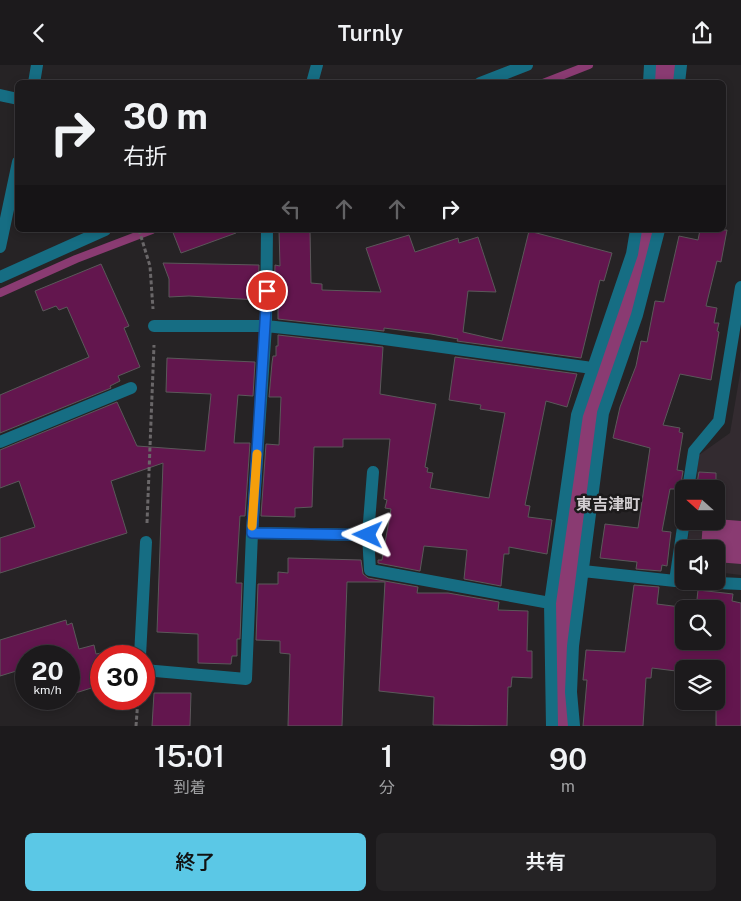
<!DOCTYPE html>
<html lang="ja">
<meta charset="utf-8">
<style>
body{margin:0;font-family:"Public Sans","Noto Sans JP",sans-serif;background:#252325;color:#f1f3f6;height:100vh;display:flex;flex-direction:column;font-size:19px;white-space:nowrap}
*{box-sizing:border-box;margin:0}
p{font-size:16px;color:#a0a1a3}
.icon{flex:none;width:28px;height:28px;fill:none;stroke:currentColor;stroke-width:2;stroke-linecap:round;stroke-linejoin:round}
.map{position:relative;height:661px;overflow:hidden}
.sheet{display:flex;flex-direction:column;background:#1c1a1c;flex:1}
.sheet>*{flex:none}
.top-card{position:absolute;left:15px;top:15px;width:711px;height:152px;border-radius:8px;box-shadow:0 2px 8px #0003,0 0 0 1px #3a383b;background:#1c1a1c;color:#f1f3f6;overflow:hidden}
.needle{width:32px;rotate:291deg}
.buttons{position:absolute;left:675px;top:415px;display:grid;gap:10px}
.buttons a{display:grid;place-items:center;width:50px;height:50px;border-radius:8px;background:#1c1a1c;box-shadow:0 2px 8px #0003,0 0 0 1px #3a383b;font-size:25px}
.speed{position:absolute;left:15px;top:580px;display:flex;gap:10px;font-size:25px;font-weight:700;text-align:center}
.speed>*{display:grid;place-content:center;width:65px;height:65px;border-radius:50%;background:#1c1a1c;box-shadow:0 2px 8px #0003,0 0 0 1px #3a383b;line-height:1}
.speed small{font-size:12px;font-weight:400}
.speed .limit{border:8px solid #d22;background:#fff;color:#111}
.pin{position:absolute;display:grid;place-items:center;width:42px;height:42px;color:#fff;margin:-21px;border:2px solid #fff;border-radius:50%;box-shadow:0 1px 5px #0007}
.me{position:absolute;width:55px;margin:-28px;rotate:271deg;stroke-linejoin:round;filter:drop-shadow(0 0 4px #0008)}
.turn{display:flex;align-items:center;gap:18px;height:105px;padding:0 25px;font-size:22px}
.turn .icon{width:65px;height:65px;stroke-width:2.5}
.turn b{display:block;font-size:35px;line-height:42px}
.lanes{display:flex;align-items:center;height:48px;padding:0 25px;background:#0003;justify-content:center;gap:25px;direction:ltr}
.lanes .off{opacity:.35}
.eta{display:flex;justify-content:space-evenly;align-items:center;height:85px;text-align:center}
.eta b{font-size:30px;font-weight:600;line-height:35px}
.primary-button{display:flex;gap:10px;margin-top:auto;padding:10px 25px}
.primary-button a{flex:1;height:58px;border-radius:8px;background:#5bc8e6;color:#111;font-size:20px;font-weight:600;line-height:58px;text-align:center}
.primary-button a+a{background:#252325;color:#f1f3f6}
header{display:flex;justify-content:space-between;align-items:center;height:65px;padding:0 25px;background:#1c1a1c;font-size:22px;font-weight:600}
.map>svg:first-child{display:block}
.built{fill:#332b30}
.water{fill:#8a3b72}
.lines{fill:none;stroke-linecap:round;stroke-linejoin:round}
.stream{stroke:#8a3b72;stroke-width:8}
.canal{stroke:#8a3b72;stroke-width:26}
.building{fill:#63164e;stroke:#5b585a;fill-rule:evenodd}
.path{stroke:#6a6769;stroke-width:3;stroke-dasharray:4 2.5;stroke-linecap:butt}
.minor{stroke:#166d83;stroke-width:12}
.route-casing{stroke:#114b97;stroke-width:12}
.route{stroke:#1a73e8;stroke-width:9}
.slow{stroke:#f59e0b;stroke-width:9}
.labels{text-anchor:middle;stroke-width:5;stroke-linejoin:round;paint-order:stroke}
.neighbourhood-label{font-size:16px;font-weight:bold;fill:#d2ced1;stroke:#1c1a1b}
</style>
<header><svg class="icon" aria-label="back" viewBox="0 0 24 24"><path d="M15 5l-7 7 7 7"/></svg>Turnly<svg class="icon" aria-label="share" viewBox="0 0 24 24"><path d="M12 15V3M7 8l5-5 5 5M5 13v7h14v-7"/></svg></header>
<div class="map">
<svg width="741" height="661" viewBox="0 0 741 661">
<rect width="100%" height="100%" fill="#262325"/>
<path class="built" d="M741,303V510L716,507V484H687L690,456H716V424H695L699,390L730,368Z"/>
<path class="water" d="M716,454L741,456V499L716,497V484H701L703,456H716Z"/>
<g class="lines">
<path class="stream" d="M543,18L589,0
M0,228L76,194L152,165"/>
<path class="canal" d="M666,18L667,0
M564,661L561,627L565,536L593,338L632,227L649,165"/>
</g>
<path class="building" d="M172,165H236V168L181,188Z
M279,165H310L311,218L322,219V225L381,227L366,183L409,170L415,187L458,173L459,178L478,172L496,227L468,226L463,267L502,276L529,166L612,188L604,216L600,215L581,293L457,276L458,274L431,269L384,263V266L278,254V236H274L275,200L280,201Z
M700,165H727L721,197L717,196L706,241L717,243L714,258H719L717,266L719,267L711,315L680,309L663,360L680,363L679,367L683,368L677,405L683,406L680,424H670L662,466L671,467L667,501L662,500L661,506L636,504L637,497L600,493L605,459L638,463L650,383L613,373L620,342L636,301L641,276L647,277L655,236L664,237L679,171L698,175Z
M163,198L259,200L258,235L189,231L169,232V214Z
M101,199L129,261L124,263L140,302L118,311L120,316L110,321L111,323L0,368V330L89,292L67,242L59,245L56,241L43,246L35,226Z
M278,270L383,282L380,329L436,339L425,402L428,403L427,407L433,408L430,423L489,433L505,348L480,344L481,340L449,335L455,292L577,309L567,342L546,336L525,440L530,441L528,452L552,455L547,489L509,482V489H504L501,521L464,514L467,485L424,481L420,506L378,498V495H382L391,444L385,443L387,435L384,434L390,374H343V382H314L312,442L295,443V452L261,451L266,379L279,380L281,332H269L272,298L273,291H276V281H278Z
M167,293L255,297L253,331L238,330L234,378H250L245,451H240L236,518H242L240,574H237V591H232L231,599L198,598V569L157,567L163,398L111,416L127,468L0,508V473L35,462L19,416L0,423V385L117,337L137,381L205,386L211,329L166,327Z
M699,407L716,408V424H696Z
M288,493L361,495L363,509L368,513L418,522L417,528H448L499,537L498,545L528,546L527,586H532V613L512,612L511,622H508L507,661L433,660L434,632L379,626L385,517H347L342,661H288L290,589L280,588V576L256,575L258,519H278V507L288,508Z
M634,520L659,522L657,539L696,544L698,525L733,529L732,536L741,538V661H716V604H684V607L652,603L651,613H646L643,661H583L587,615H583L586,585L625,587ZM684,544H716V576H684Z
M66,555L67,560L72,558L79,584L94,580L96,589L101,588V620L69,630V591H26V603L0,611V575Z
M154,628H191L190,661H152Z"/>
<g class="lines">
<path class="path" d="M139,165L150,201L153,244
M147,458L154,280
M136,661L138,634"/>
<path class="minor" d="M34,18L37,0
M312,18L317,0
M480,18L527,0
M649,18L650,0
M679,18L681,0
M0,30L18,34
M0,182L18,97
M0,212L105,165
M154,261H266L370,272L592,303
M0,377L131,323
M373,407L368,470L370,505L550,538
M688,424L694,386L719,356L741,222
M252,468L368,470
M583,506L675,516L741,519
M675,516L684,456
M140,591L146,477
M144,605L246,614L252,468L266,261L267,165
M552,661L550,538L577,350L632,189L636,165
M574,661L571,627L573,581L603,348L637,250L659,165"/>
</g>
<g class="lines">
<defs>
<path id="route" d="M267,226L252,468L368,470"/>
</defs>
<use href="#route" class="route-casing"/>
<use href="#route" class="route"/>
<path class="slow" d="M252,461L257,389"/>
</g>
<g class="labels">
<g class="neighbourhood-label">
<text x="608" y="445">東吉津町</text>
</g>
</g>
</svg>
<div class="buttons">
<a><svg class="needle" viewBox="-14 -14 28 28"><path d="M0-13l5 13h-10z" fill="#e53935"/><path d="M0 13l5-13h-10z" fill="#a0a1a3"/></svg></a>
<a><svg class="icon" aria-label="sound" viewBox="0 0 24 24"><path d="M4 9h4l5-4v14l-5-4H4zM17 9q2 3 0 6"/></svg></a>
<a><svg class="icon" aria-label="search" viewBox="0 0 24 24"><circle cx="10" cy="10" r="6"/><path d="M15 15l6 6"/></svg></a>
<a><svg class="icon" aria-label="layers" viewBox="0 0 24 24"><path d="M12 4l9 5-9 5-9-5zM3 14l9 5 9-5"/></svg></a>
</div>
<div class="speed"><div>20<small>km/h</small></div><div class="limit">30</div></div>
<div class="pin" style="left:267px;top:226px;background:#d93025"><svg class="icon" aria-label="arrive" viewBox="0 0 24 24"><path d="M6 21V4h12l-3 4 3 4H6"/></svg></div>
<svg class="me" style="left:368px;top:470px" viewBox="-20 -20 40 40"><path d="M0-17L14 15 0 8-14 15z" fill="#1a73e8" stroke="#fff" stroke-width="4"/></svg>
<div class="top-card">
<div class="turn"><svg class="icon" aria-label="right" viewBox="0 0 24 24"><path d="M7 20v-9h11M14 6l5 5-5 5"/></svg><div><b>30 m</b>右折</div></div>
<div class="lanes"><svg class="icon off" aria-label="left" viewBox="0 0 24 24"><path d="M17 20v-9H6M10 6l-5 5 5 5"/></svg><svg class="icon off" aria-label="ahead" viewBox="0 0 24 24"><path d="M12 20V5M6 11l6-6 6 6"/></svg><svg class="icon off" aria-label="ahead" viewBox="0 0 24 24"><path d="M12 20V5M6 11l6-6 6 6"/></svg><svg class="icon" aria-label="right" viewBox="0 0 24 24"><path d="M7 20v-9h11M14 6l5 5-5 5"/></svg></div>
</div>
</div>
<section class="sheet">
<div class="eta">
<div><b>15:01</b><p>到着</p></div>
<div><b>1</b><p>分</p></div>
<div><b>90</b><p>m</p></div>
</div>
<div class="primary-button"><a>終了</a><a>共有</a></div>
</section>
